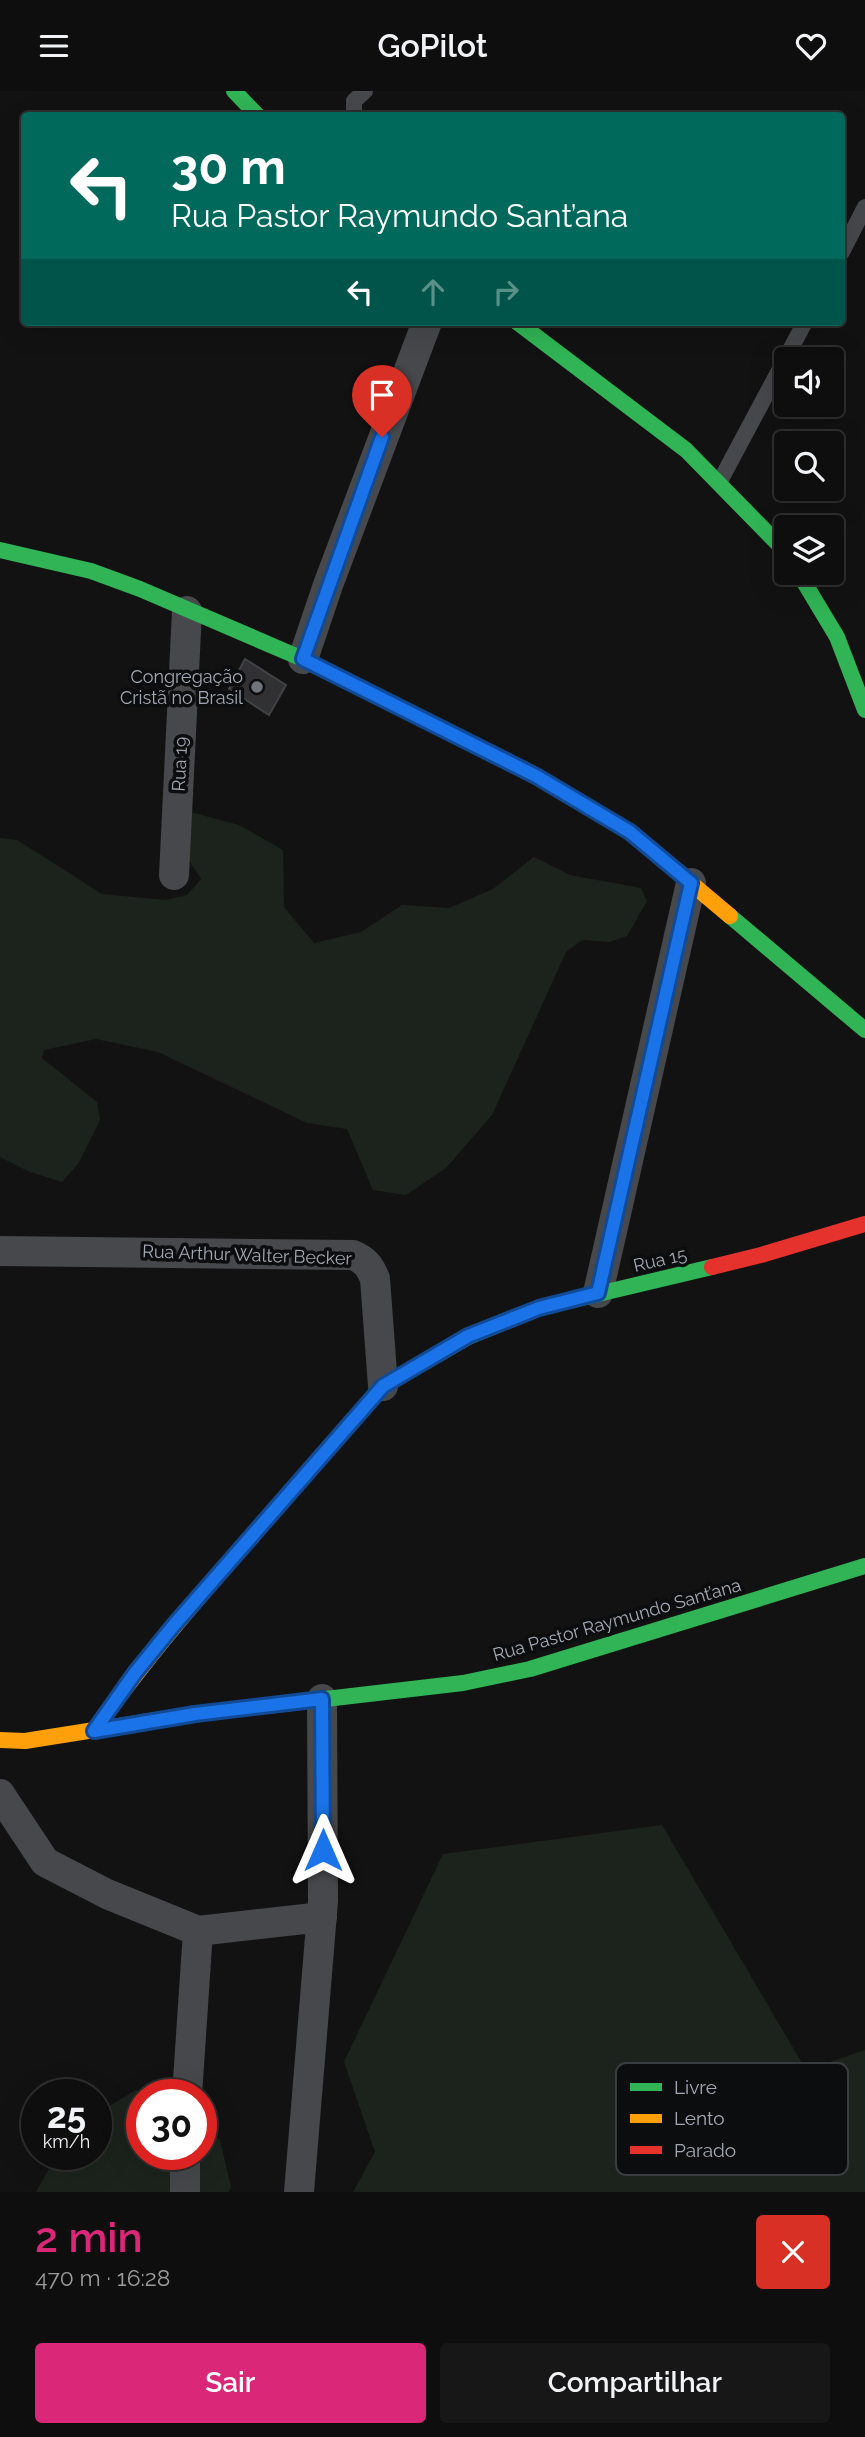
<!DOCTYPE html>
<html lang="pt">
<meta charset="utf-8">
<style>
body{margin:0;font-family:Raleway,sans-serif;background:#171717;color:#f1f3f6;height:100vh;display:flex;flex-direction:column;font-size:26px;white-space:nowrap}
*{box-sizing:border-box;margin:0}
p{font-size:23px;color:#9b9c9e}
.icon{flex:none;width:38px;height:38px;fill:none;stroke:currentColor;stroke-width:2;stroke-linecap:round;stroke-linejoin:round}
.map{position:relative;height:2101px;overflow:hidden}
.details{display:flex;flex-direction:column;background:#0e0e0e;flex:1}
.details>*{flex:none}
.hud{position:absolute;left:21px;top:21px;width:824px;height:214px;border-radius:7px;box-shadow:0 7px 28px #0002,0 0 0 2px #2e2e2e;background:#00695c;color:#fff;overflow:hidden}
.controls{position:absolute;left:774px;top:256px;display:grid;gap:14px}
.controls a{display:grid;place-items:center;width:70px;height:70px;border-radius:7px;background:#0e0e0e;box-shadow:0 7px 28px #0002,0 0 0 2px #2e2e2e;font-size:35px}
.speed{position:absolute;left:21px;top:1988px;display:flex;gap:14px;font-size:35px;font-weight:700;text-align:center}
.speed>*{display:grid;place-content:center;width:91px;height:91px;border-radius:50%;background:#0e0e0e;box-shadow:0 7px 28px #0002,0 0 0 2px #2e2e2e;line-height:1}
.speed small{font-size:18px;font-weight:400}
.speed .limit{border:10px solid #d22;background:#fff;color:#111}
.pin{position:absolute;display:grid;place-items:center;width:60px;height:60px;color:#fff;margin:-72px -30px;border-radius:50% 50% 50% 0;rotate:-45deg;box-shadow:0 0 7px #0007}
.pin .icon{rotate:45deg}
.me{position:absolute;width:77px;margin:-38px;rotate:0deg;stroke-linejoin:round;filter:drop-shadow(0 0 5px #0008)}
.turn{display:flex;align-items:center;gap:24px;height:147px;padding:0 35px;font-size:32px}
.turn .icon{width:91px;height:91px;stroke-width:2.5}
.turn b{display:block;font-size:49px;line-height:60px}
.lanes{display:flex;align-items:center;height:66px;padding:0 35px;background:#0003;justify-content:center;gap:35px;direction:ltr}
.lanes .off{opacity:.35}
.round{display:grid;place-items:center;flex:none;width:74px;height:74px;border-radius:7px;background:#171717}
.head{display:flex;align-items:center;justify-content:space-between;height:119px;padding:0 35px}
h1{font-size:42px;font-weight:600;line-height:52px;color:#db2777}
.action{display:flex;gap:14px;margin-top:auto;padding:14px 35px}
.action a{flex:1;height:80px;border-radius:7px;background:#db2777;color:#fff;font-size:28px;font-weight:600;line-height:80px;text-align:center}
.action a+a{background:#171717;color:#f1f3f6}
header{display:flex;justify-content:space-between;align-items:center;height:91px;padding:0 35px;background:#0e0e0e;font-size:32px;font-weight:600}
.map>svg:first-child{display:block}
.green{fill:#1c231c}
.building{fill:#313133;stroke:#404346;stroke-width:2}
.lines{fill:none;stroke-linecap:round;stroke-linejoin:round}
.lane{stroke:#46484b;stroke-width:16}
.street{stroke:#46484b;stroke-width:30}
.fast{stroke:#30b455;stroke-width:16}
.slow{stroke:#ff9f0a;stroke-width:16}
.jam{stroke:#e5322d;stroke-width:16}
.route-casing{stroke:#114b97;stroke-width:18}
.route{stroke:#1a73e8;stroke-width:12}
.poi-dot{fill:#70747b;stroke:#0c0d0e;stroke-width:2.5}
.labels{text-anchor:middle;stroke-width:7;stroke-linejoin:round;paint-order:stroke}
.poi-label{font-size:18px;fill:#a2a9b4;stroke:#0c0d0e;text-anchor:end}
.street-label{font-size:18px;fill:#a2a9b4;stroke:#0c0d0e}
.key{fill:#0c0d0e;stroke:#393c40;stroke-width:2}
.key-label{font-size:19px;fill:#a2a9b4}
</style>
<header><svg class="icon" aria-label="menu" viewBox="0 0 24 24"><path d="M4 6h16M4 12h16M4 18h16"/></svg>GoPilot<svg class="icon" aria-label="heart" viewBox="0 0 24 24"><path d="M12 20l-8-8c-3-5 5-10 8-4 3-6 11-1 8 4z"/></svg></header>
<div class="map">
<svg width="865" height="2101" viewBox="0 0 865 2101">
<rect width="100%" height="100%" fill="#121212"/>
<path class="green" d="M183,719L239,734L283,759L284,816L314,852L361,841L402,814L449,817L493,798L534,766L570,784L641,797L647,810L627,845L609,851L582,849L566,861L492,1024L446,1077L406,1104L373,1099L347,1038L307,1032L158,961L96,948L44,959L42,967L97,1011L100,1029L78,1073L62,1091L30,1081L0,1066V747L17,749L102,803L166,809L187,804L201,788L174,747Z
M662,1734L806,1979L865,1959V2101H353L375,2061L344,1971L443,1763Z
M136,1999L145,2004H142V2063H201V2036L220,2049L231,2096L229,2101H36L57,2063H96V2023Z"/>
<path class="building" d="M245,568L286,594L269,624L229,598Z"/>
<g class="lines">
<path class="lane" d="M354,24V10L365,0
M842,161L865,116
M719,392L805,231"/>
<path class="street" d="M303,568L328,494L427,231
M174,784L187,520
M0,1160L353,1164C365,1169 370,1175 375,1188L383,1295
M598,1202L691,792
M0,1703L45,1771L107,1803L198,1840L322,1826
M187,2004L198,1840
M185,2101V2063
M299,2101L323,1810L322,1608"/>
<path class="fast" d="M234,0L257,24
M517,231L686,359L786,461
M0,459L91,480L140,498L303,568L530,682
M798,481L837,546L865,619
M730,825L865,939
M275,1418L383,1295L468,1246L539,1217L712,1176
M300,1611L463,1592L530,1578L865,1475"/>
<path class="slow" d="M530,682L630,741L730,825
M94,1640C149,1562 212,1491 275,1418
M0,1649L25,1650L195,1623L300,1611"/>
<path class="jam" d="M712,1176L761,1164L865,1133"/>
</g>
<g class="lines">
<defs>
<path id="route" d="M323,1759L322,1608L195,1623L94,1640L135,1582L174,1534L383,1295L468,1245L539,1217L598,1202L691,792L630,741L536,685L303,568L382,346"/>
</defs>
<use href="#route" class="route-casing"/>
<use href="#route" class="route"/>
</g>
<circle class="poi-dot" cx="257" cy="596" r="7"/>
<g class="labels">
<g class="poi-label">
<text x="243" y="592">Congregação<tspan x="243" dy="21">Cristã no Brasil</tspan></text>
</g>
<g class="street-label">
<text transform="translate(180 673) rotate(-87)" y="6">Rua 19</text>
<text transform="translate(247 1164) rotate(2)" y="6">Rua Arthur Walter Becker</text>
<text transform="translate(660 1169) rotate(-13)" y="6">Rua 15</text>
<text transform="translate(617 1529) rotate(-16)" y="6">Rua Pastor Raymundo Sant’ana</text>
</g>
</g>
<rect x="616" y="1972" width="232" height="112" rx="10" class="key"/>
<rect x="630" y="1992" width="32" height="8" fill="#30b455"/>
<rect x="630" y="2023" width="32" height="9" fill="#ff9f0a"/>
<rect x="630" y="2055" width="32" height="8" fill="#e5322d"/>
<g class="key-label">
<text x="674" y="2003">Livre</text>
<text x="674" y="2034">Lento</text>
<text x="674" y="2066">Parado</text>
</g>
</svg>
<div class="controls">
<a><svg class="icon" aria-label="sound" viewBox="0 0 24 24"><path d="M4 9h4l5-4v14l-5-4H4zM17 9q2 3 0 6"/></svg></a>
<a><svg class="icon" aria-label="search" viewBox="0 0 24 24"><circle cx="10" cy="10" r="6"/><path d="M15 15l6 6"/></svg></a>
<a><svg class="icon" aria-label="layers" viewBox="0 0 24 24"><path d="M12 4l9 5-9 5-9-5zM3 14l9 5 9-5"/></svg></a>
</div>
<div class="speed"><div>25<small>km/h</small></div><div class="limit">30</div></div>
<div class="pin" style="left:382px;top:346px;background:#d93025"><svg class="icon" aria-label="arrive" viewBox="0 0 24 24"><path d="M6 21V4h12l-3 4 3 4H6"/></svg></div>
<svg class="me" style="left:323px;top:1759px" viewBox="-20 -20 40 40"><path d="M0-17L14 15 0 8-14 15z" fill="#1a73e8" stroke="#fff" stroke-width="4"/></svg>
<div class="hud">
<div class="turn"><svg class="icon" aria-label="left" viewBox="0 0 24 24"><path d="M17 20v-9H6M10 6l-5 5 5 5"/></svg><div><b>30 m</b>Rua Pastor Raymundo Sant’ana</div></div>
<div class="lanes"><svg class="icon" aria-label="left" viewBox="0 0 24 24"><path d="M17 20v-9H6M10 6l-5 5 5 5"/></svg><svg class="icon off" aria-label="ahead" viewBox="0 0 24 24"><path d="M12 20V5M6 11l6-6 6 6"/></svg><svg class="icon off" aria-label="right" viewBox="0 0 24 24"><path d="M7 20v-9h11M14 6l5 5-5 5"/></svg></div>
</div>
</div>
<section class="details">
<div class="head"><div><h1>2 min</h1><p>470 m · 16:28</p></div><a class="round" style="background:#d93025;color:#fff"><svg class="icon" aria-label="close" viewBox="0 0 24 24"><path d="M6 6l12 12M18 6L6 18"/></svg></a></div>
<div class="action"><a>Sair</a><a>Compartilhar</a></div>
</section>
